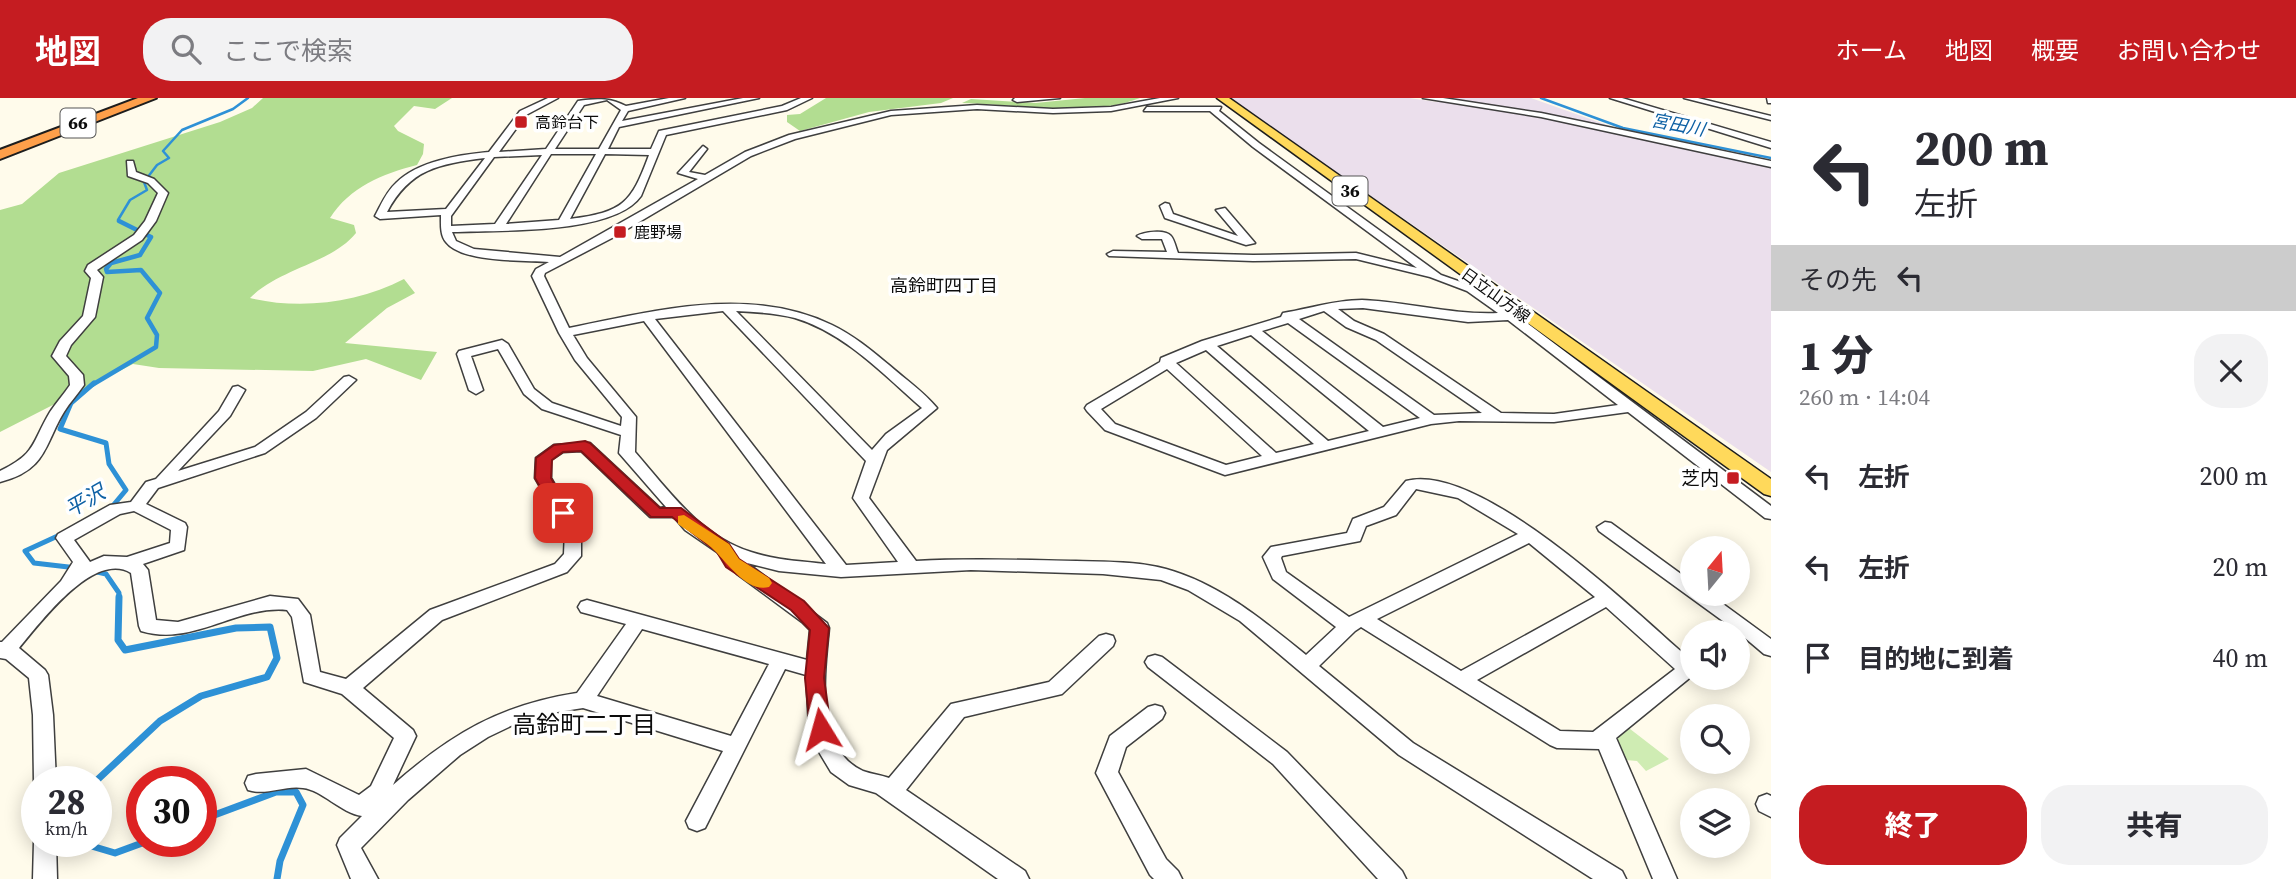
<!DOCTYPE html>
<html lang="ja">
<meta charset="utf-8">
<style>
body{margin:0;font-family:"Source Serif 4","Noto Sans JP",serif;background:#f2f2f3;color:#2b2b33;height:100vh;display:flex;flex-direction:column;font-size:26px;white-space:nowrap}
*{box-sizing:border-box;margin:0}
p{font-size:23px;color:#7c7c81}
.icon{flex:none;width:38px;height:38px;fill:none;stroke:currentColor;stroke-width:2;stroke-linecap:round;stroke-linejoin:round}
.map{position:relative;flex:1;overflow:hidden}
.panel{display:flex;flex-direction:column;background:#fff;width:525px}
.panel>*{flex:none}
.banner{background:#fff;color:#2b2b33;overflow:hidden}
.needle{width:46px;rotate:18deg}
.buttons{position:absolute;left:1680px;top:438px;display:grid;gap:14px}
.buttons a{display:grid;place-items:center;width:70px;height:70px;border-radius:50%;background:#fff;box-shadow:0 4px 18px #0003;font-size:35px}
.speed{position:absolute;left:21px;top:668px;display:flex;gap:14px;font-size:35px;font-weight:700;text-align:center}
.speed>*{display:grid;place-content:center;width:91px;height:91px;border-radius:50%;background:#fff;box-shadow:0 4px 18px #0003;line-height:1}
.speed small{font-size:18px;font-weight:400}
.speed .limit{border:10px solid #d22;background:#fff;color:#111}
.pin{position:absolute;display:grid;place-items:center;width:60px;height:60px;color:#fff;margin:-30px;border-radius:14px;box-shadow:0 4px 10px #0006}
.me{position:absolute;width:77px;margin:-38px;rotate:352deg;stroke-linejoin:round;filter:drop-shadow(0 0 5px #0008)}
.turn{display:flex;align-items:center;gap:24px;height:147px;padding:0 28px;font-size:32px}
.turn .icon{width:91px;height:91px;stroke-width:2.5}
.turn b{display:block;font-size:49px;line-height:60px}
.then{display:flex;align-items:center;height:66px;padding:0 28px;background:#0003;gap:14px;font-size:26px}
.round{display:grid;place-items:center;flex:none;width:74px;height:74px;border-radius:28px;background:#f2f2f3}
.summary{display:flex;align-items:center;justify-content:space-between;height:119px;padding:0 28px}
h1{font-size:42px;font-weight:800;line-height:52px}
.cta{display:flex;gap:14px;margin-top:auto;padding:14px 28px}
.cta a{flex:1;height:80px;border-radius:28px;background:#c51c21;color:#fff;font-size:28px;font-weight:800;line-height:80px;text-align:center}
.cta a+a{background:#f2f2f3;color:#2b2b33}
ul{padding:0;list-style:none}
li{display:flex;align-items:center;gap:21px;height:91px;padding:0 28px}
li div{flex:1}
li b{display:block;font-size:26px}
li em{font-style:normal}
header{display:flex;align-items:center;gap:42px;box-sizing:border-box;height:98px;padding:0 35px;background:#c51c21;color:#fff}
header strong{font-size:33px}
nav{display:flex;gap:38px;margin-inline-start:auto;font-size:24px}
.search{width:490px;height:63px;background:#f2f2f3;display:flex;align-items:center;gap:18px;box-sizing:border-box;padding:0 24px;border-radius:28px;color:#7c7c81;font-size:26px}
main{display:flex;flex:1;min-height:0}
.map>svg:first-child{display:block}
.industrial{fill:#ebdfec}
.green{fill:#cfecb3}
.forest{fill:#b2dd91}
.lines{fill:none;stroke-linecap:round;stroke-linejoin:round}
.stream-far3{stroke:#2e91d6;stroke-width:2.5}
.stream-far2{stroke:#2e91d6;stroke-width:4.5}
.stream-far1{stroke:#2e91d6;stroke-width:5}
.stream{stroke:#2e91d6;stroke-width:7}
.minor-casing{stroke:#3f3f3f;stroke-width:3}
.major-casing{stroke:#1d1d1d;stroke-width:3}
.highway-casing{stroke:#1d1d1d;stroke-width:4}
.minor{fill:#fff;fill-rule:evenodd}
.major{fill:#ffd95b;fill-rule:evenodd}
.highway{fill:#fe9f4a;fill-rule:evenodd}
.route{fill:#c51c21;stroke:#801215;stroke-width:2}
.slow{fill:#f59e0b}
.poi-dot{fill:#c51c21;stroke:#fff;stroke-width:2.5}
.labels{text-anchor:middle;stroke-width:7;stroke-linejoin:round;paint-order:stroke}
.far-poi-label{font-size:16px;fill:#0c0c0c;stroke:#fff;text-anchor:start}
.far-street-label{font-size:16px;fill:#0c0c0c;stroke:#fff}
.shield{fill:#fff;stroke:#555;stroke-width:2}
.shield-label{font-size:18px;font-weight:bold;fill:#0c0c0c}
.far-water-label{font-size:18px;font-style:italic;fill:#0e61a5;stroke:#fff}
.far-neighbourhood-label{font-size:18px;fill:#0c0c0c;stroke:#fff}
.poi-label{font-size:19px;fill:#0c0c0c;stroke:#fff;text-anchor:end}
.water-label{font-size:21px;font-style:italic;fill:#0e61a5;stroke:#fff}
.near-neighbourhood-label{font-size:24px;fill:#0c0c0c;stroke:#fff}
</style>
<header>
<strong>地図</strong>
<div class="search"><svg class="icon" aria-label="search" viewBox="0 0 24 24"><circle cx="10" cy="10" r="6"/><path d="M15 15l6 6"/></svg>ここで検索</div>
<nav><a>ホーム</a><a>地図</a><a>概要</a><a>お問い合わせ</a></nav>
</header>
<main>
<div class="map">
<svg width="1771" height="781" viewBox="0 0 1771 781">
<rect width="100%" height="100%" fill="#fffbeb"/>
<path class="industrial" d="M1229,0H1409L1437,4V0H1531L1624,33L1623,36L1771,70V374Z"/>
<path class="green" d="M1621,624L1669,661L1646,673L1637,663L1614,661L1604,637Z"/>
<path class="forest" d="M263,0H452L435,11L414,8L394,28L398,33L424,46L423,56L417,67C382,76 350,89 330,120L354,127L356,135C332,165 280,170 250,200C300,212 358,205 404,181L415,195L387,210L345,245L437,254L421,282L366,261L313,273L159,270L133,266L0,334V112L22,106L59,75L220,24L252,10Z
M826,0H953L941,5L869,14L800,33L787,24V17L800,16Z
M1085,0H1140C1089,20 1016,6 962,5L971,1L1036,5Z"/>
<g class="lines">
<path class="stream-far3" d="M1541,0L1623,30L1771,60
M122,124L118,122L130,102L147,92L144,84L157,67L169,60L163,53L182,32L233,11L248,0"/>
<path class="stream-far2" d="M92,287L156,249L157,237L147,220L160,195L141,172L107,174L106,171L111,165L140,157L151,139L119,123"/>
<path class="stream-far1" d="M94,285L71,305L60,331L106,345L109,366L126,392L111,410
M62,436L25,453L34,465L77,470
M93,473L106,476L119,495V501"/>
<path class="stream" d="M95,684L160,623L201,598L267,579L277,560L270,529L236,530L125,552L118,542L119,499
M201,722L276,694H296L303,707L280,763L277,781
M78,744L115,755L145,744"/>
<defs>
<path id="minor" d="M548,0H558L526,17L499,54L546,51L578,3C597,0 611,0 626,8L669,0H685L628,13L622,23L743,0H759L619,29L608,51H651L659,33L782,8L801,0H812L787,12L666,37L641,98C614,137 498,132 452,134L456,143L474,151L560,159L698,81L678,75L703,48L707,51L689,74L705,77L745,54L789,37L891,13L977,7L1053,11L1111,9L1160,0H1178L1111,13L1053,15L977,11L891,17L795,41L751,58L612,140L545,175L544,178L569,230C655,213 749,187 832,227C853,237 872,253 889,267C905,281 924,294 937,310L887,352L869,400L916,463C970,460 1022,462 1076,463C1105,464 1138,463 1166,471C1220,486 1264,523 1306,557L1336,529L1273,481L1263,459L1271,449L1347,435L1353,421L1384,409L1406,383C1481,363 1637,516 1692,563V578L1616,640L1677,781H1653L1599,651L1557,650L1550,647L1361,529L1355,533L1319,568L1413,645L1622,773L1626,781H1593L1399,657L1240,523L1188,492L1161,482L1103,476L971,472L841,479L779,473L747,465L827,525L829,530C825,573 813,650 863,673C871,676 881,677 889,680L951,606L1049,584L1099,538L1106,536L1113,538L1115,543L1113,548L1062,596L964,619L906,692L1025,773L1029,781H998L876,695L849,687L831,674L816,649L809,628L806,577L785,571L705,730L697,733L689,730L686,723L723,653L583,610L545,616L517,625L488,639L460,657L408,702L361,750L378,781H351L337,747L340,740L362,718C341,715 322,692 303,690C285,687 266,698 248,692L245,685L248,678L256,676L306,671L359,697L371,688L394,640L342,596L304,584L292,519L287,512C236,507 194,549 141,533L139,528L131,475C94,452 40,525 19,550L45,572L48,577L53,617L56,684H37V689L34,684L33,617L29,580L6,561L0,560V544H2L61,483L73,464L56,440L58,436L110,407L131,404L146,384L156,381L219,313L233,289L238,288L245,292L230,318L178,373L255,349L306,314L344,279L349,278L356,282L316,320L265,355L158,390L146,406L185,425L187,429L184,452L143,466L148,472L156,522L178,524L270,498L298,501L310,517L320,574L346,581L430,512L555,466L564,456L565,432L535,380L536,360L554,347L590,345L660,410L666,409L619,355L621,337L542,311L524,296L498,251L471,258L483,292L476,296L469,292L457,256L459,253L502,242L508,246L534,291L552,305L621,328L622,319L575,262L559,235L532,178L536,171L549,164C525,162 462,165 446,144C440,137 441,126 441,117L380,121L375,118C381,107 386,94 396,85C418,63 458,57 489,54L520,13ZM607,2L621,12L599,51H555L584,7ZM551,56H596L559,122L506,126ZM605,56L649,57C631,106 623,114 570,121ZM542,57L495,126L451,128V118L494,59ZM485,60L446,111L387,114C410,71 438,66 485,60ZM723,213L866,363L853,400L898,464L846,467L655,221ZM736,213C756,214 775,215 795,220C845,235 884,277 922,310L886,336L872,352ZM644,223L826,466C801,463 775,462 751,454C700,438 669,393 635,354L636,319L587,260L573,237ZM581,353L650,419H674L685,432L717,454L737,476L802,524L810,532L807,562L587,502L581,504L578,509L581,514L626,526L577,595C500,607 451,636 393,687L416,638L413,632L363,590L442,522L567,474L581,458V432L551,380V362L563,354ZM1416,391L1458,400L1518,436L1349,519L1286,474L1281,460L1282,458L1360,443L1366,428L1396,417ZM134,413L171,432L170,445L127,459L104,458L90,464L74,442L120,416ZM1529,445L1595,499L1461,573L1377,521ZM1606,509L1675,571L1593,634L1560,633L1477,582ZM642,531L769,566L731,638L597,598Z
M1015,0H1060L1017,4L1013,2Z
M1423,0H1443L1541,15L1771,63V69L1541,19Z
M1610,0H1622L1771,44V50Z
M1684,0H1698L1771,18V22Z
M1767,0H1771V5H1768Z
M1147,9H1221L1219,13L1259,45L1441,177L1475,189L1513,215H1530V221L1523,222L1771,408V421L1765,420L1628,314L1554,324L1459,323L1431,326L1225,377L1105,332L1087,313L1085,310L1087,307L1160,264L1161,260L1202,243L1281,219L1283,215C1309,211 1334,202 1362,202C1408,204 1452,217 1498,215L1467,193L1430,179L1356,161L1253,163L1109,158L1107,156L1113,153L1167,154L1162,141H1142L1137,138C1143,134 1165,131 1171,138C1174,141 1176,150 1178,155L1253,157L1356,155L1417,170L1253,49L1210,13H1144ZM1363,210L1468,224L1508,222L1618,307L1554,316L1501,315L1384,236L1354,223L1338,211ZM1324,213L1346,229L1376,242L1482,315L1434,317L1299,221ZM1288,225L1420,320L1383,329L1262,233ZM1251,237L1369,333L1328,343L1217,248ZM1206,252L1314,346L1276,355L1176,265ZM1167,271L1262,358L1226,367L1115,326L1101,311Z
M127,63H133L136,74L154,81L168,95L156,123L142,142L97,172L103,179L95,219L71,247L66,258L83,277L84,287C78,296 70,304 64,314C44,347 47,372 0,384V373C37,355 31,346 50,314C56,305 64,296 70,287L69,278L52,258L60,243L83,218L91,180L85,173L88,167L134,137L145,123L158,95L148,85L128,78Z
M1165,105L1169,106L1173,116L1238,138L1216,112L1225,110L1255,145L1246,147L1165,120L1160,108Z
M1605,424L1611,425L1692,484V495H1708L1771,541V558L1764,556L1738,534L1599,433L1597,429Z
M1155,557L1162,559L1287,654L1402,773L1406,781H1378L1273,666L1148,569L1145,564L1148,559Z
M1155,607L1162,609L1165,615L1162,621L1126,649L1118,674L1166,761L1178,773L1182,781H1154L1150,777L1096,675L1110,638L1148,609Z
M1767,696L1771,698V719L1759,713L1756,706L1759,699Z
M37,737V744H56L57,781H33L34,744Z"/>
<path id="major" d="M1217,0H1229L1771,381V398L1764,396Z"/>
<path id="highway" d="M138,0H156L0,61V52Z"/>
</defs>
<use href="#minor" class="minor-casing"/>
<use href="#major" class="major-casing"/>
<use href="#highway" class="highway-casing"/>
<use href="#minor" class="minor"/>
<use href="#major" class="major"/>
<use href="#highway" class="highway"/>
</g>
<path class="route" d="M585,343L590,345L660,410H681L729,446L739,461L804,503L829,530L824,580L831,631L828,637L821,640L813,637L810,631L805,580L810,532L791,512L726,469L717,454L672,419H651L581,353L563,354L552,362L551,380L571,415L563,420L557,419L535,380L536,360L554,347Z"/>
<path class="slow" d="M684,417L729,446L739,461L769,480L772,485L769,489C748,495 728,466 715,453C705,443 690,435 678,426V418Z"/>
<g class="poi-dot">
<rect x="514" y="17" width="14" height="14" rx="3.5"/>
<rect x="613" y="127" width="14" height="14" rx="3.5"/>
<rect x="1726" y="373" width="14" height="14" rx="3.5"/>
</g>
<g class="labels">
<g class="far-poi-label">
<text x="535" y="30">高鈴台下</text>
<text x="634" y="140">鹿野場</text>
</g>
<g class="far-street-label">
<text transform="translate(1496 197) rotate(36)" y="6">日立山方線</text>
</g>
<g class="shield">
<rect x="60.5" y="10.5" width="35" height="29" rx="5"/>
<rect x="1332.5" y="78.5" width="35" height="29" rx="5"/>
</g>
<g class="shield-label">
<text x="78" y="31">66</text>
<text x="1350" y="99">36</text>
</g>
<g class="far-water-label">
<text transform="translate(1678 27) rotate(11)" y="6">宮田川</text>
</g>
<g class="far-neighbourhood-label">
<text x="944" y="194">高鈴町四丁目</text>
</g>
<g class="poi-label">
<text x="1719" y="387">芝内</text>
</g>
<g class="water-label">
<text transform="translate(85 403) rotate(-30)" y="7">平沢</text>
</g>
<g class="near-neighbourhood-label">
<text x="584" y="635">高鈴町二丁目</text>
</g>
</g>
</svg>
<div class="buttons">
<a><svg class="needle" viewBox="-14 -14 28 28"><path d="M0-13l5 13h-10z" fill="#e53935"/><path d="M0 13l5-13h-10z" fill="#7c7c81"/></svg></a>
<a><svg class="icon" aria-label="sound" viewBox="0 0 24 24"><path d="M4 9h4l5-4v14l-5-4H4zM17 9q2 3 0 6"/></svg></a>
<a><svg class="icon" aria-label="search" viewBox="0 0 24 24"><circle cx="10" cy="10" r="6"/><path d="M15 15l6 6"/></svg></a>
<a><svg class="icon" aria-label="layers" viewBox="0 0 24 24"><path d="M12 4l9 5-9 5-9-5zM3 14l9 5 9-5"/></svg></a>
</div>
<div class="speed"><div>28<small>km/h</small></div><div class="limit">30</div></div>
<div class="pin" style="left:563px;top:415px;background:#d93025"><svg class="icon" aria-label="arrive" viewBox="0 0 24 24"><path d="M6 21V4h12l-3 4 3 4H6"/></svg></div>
<svg class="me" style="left:821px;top:631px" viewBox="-20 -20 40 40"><path d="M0-17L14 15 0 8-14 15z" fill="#c51c21" stroke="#fff" stroke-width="4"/></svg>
</div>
<section class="panel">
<div class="banner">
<div class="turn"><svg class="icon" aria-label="left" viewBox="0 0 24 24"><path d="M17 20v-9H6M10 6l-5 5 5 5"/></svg><div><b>200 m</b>左折</div></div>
<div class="then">その先<svg class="icon" aria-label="left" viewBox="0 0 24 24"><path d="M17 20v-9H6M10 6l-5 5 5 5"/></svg></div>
</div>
<div class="summary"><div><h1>1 分</h1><p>260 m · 14:04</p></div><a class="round"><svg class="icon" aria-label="close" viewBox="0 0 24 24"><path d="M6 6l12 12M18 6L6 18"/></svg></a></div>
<ul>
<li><svg class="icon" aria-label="left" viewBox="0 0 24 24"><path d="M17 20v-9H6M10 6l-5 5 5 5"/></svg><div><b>左折</b></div><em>200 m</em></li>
<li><svg class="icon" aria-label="left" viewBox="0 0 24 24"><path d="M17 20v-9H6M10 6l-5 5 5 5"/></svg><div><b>左折</b></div><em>20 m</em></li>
<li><svg class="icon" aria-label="arrive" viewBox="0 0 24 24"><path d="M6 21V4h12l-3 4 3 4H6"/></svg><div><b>目的地に到着</b></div><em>40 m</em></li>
</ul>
<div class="cta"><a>終了</a><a>共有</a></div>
</section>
</main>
